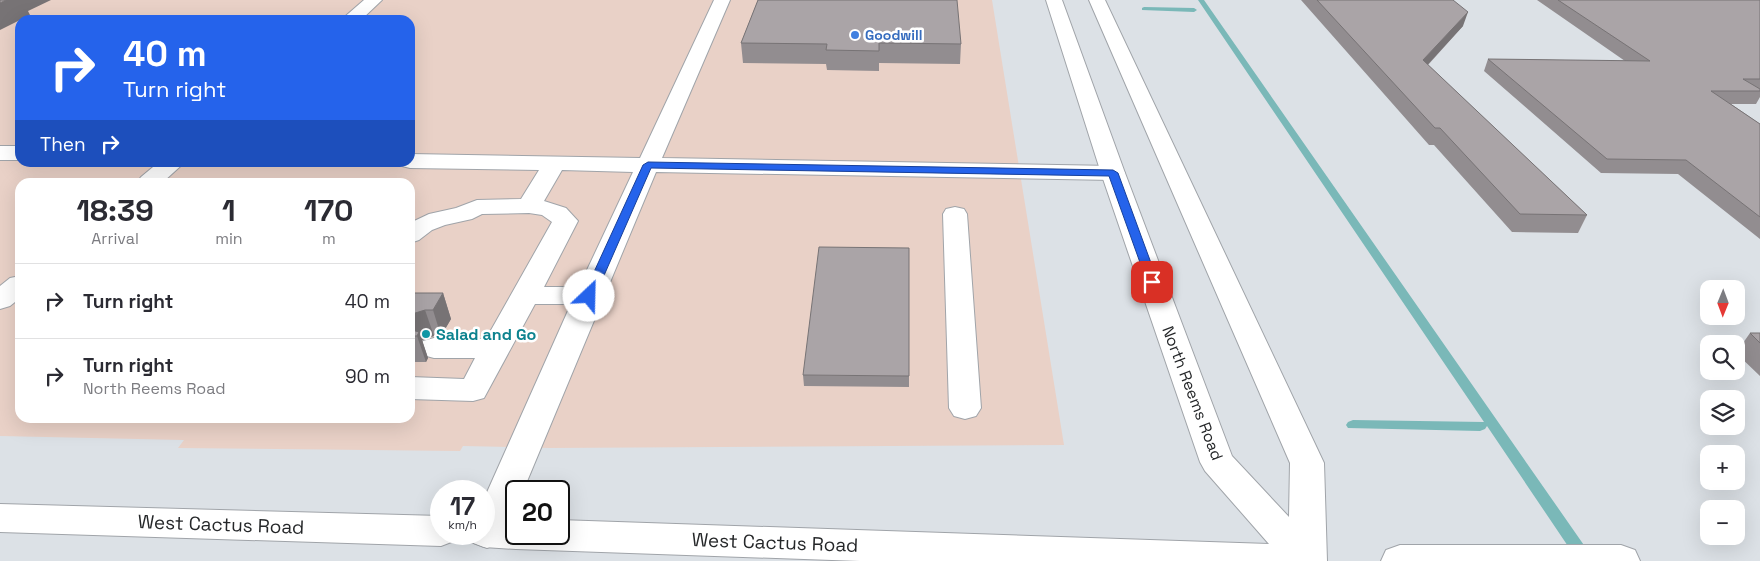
<!DOCTYPE html>
<meta charset="utf-8">
<style>
body{margin:0;font-family:"Space Grotesk",sans-serif;background:#f7f7f7;color:#2b2b33;height:100vh;display:flex;flex-direction:column;font-size:19px;white-space:nowrap}
*{box-sizing:border-box;margin:0}
p{font-size:16px;color:#7c7c81}
.icon{flex:none;width:28px;height:28px;fill:none;stroke:currentColor;stroke-width:2;stroke-linecap:round;stroke-linejoin:round}
.map{position:relative;flex:1;overflow:hidden}
.details{position:absolute;left:15px;top:178px;width:400px;height:245px;display:flex;flex-direction:column;background:#fff;border-radius:15px;box-shadow:0 5px 20px #0002}
.details>*{flex:none}
.banner{position:absolute;left:15px;top:15px;width:400px;height:152px;border-radius:15px;box-shadow:0 5px 20px #0002;background:#2563eb;color:#fff;overflow:hidden}
.needle{width:32px;rotate:181deg}
.controls{position:absolute;left:1700px;top:280px;display:grid;gap:10px}
.controls a{display:grid;place-items:center;width:45px;height:45px;border-radius:10px;background:#fff;box-shadow:0 5px 20px #0002;font-size:25px}
.speed{position:absolute;left:430px;top:480px;display:flex;gap:10px;font-size:25px;font-weight:700;text-align:center}
.speed>*{display:grid;place-content:center;width:65px;height:65px;border-radius:50%;background:#fff;box-shadow:0 5px 20px #0002;line-height:1}
.speed small{font-size:12px;font-weight:400}
.speed .limit{border:2px solid #111;border-radius:8px;background:#fff;color:#111}
.pin{position:absolute;display:grid;place-items:center;width:42px;height:42px;color:#fff;margin:-21px;border-radius:10px;box-shadow:0 2px 8px #0006}
.me{position:absolute;width:55px;margin:-28px;rotate:24deg;stroke-linejoin:round;filter:drop-shadow(0 0 4px #0008)}
.turn{display:flex;align-items:center;gap:18px;height:105px;padding:0 25px;font-size:22px}
.turn .icon{width:65px;height:65px;stroke-width:2.5}
.turn b{display:block;font-size:35px;line-height:42px}
.then{display:flex;align-items:center;height:48px;padding:0 25px;background:#0003;gap:10px;font-size:19px}
.eta{display:flex;justify-content:space-evenly;align-items:center;height:85px;text-align:center}
.eta b{font-size:30px;font-weight:700;line-height:35px}
ul{padding:0;list-style:none}
li{display:flex;align-items:center;gap:15px;height:75px;padding:0 25px;border-top:1px solid #e1e1e2}
li div{flex:1}
li b{display:block;font-size:19px}
li em{font-style:normal}
.map>svg:first-child{display:block}
.commercial{fill:#e9d1c7;fill-rule:evenodd}
.lines{fill:none;stroke-linecap:round;stroke-linejoin:round}
.stream{fill:#7ab8b8;fill-rule:evenodd}
.minor-casing{stroke:#a0a4a9;stroke-width:2}
.major-casing{stroke:#a0a4a9;stroke-width:2}
.minor{fill:#fff;fill-rule:evenodd}
.major{fill:#fff;fill-rule:evenodd}
.wall{fill:#928d90}
.shaded-wall{fill:#777375}
.building{fill:#aaa4a7;stroke:#777375}
.route{fill:#2563eb;stroke:#184099}
.shop-dot{fill:#3f7fe0;stroke:#fff;stroke-width:2}
.culture-dot{fill:#0f9aa8;stroke:#fff;stroke-width:2}
.labels{text-anchor:middle;stroke-width:5;stroke-linejoin:round;paint-order:stroke}
.far-shop-label{font-size:14px;font-weight:bold;fill:#366cbe;stroke:#fff;text-anchor:start}
.culture-label{font-size:16px;font-weight:bold;fill:#0d838f;stroke:#fff;text-anchor:start}
.street-label{font-size:16px;fill:#252729;stroke:#fff}
.near-street-label{font-size:19px;fill:#252729;stroke:#fff}
</style>
<div class="map">
<svg width="1760" height="561" viewBox="0 0 1760 561">
<rect width="100%" height="100%" fill="#dce1e6"/>
<path class="commercial" d="M0,0H992L1064,445L550,448L463,446L460,451L178,448L184,440L0,436ZM20,20H410V162H20ZM20,182H410V418H20Z"/>
<g class="lines">
<path class="stream" d="M1198,0H1204L1595,561H1578L1487,426L1485,429L1480,431L1348,428L1346,425L1348,422L1353,420L1484,422Z
M1144,7L1194,8L1197,10L1194,12L1142,10V8Z"/>
<defs>
<path id="minor" d="M364,0H382L361,20H341Z
M714,0H730L662,158L1113,166L1121,168L1125,173L1121,178L1113,180L656,172L523,491H516C516,511 509,526 500,543L487,548L474,543L469,534H484V499L571,304H535L484,398L473,401L410,399V377L464,379L475,358H434L423,355L419,348L423,341L434,338L486,339L552,222L542,215L529,213L482,214L472,219L445,225L432,230L419,240L410,243V223L429,214L456,208L477,200L521,199L539,170L410,168L402,166L400,162H410V154L640,158ZM562,170L633,172L579,287H544L578,221L566,208L544,201Z
M0,146H20V160H0Z
M159,162H185L163,182H137L141,177Z
M955,207L964,209L967,214L981,408L976,416L965,419L954,416L949,408L943,214L946,209Z
M20,276V298L10,306L0,309V286L10,278Z"/>
<path id="major" d="M1046,0H1062L1125,173L1232,456L1289,517L1290,463L1089,0H1105L1324,463L1327,561H860L516,549L484,547L471,542L466,534H484V517L516,519V534H559V520L1269,544L1205,471L1200,462L1101,173Z
M0,504L441,516V534H458L454,541L441,546L0,532Z
M1400,545H1621L1635,550L1640,561H1381L1386,550Z"/>
</defs>
<use href="#minor" class="minor-casing"/>
<use href="#major" class="major-casing"/>
<use href="#minor" class="minor"/>
<use href="#major" class="major"/>
</g>
<path class="wall" d="M758,0L961,44L960,64L879,63V71L827,70L826,64L743,63L741,43Z
M1301,0H1453L1463,26L1428,65L1587,215L1578,233L1512,232L1434,145H1429Z
M1537,0H1760V97L1756,104H1731L1760,124V239L1678,174L1601,173L1484,71L1488,59L1625,61Z
M410,293H443L451,319L441,336H434L422,340L428,358L426,362H410Z
M1750,333H1760V376L1736,353Z
M803,375L909,376V387L804,386Z"/>
<path class="shaded-wall" d="M6,0H51L28,11L30,15L0,30V3Z
M1468,12L1463,26L1418,75L1423,60Z
M443,293L451,319L441,336L433,310Z
M425,310L434,336L422,340L428,358L426,362L417,336L410,328V319L412,314Z"/>
<path class="building" d="M0,0H6L0,3Z
M758,0H957L961,44L879,43V51L826,50L827,44L741,43Z
M1317,0H1453L1468,12L1423,60L1587,215L1520,214L1440,128H1435Z
M1558,0H1760V79H1743L1760,89V91H1711L1760,124V217L1686,160L1607,159L1488,59L1650,61Z
M819,247L909,248V376L803,375Z
M410,293H443L433,310H425L412,314L410,319Z
M410,326L412,330L419,332L417,336H410Z
M1750,333H1760V343Z"/>
<path class="route" d="M648,162L1113,170L1118,173L1158,282L1152,285L1147,282L1109,176L651,168L595,296L589,300L585,299L583,296L643,165Z"/>
<circle class="shop-dot" cx="855" cy="35" r="5"/>
<circle class="culture-dot" cx="426" cy="334" r="5"/>
<g class="labels">
<g class="far-shop-label">
<text x="865" y="40">Goodwill</text>
</g>
<g class="culture-label">
<text x="436" y="340">Salad and Go</text>
</g>
<g class="street-label">
<text transform="translate(1193 393) rotate(69)" y="6">North Reems Road</text>
</g>
<g class="near-street-label">
<text transform="translate(221 524) rotate(2)" y="7">West Cactus Road</text>
<text transform="translate(775 542) rotate(2)" y="7">West Cactus Road</text>
</g>
</g>
</svg>
<div class="controls">
<a><svg class="needle" viewBox="-14 -14 28 28"><path d="M0-13l5 13h-10z" fill="#e53935"/><path d="M0 13l5-13h-10z" fill="#7c7c81"/></svg></a>
<a><svg class="icon" aria-label="search" viewBox="0 0 24 24"><circle cx="10" cy="10" r="6"/><path d="M15 15l6 6"/></svg></a>
<a><svg class="icon" aria-label="layers" viewBox="0 0 24 24"><path d="M12 4l9 5-9 5-9-5zM3 14l9 5 9-5"/></svg></a>
<a>+</a>
<a>−</a>
</div>
<div class="speed"><div>17<small>km/h</small></div><div class="limit">20</div></div>
<div class="pin" style="left:1152px;top:282px;background:#d93025"><svg class="icon" aria-label="arrive" viewBox="0 0 24 24"><path d="M6 21V4h12l-3 4 3 4H6"/></svg></div>
<svg class="me" style="left:589px;top:296px" viewBox="-20 -20 40 40"><circle r="19" fill="#fff"/><path d="M0-13L10 11 0 6-10 11z" fill="#2563eb"/></svg>
<div class="banner">
<div class="turn"><svg class="icon" aria-label="right" viewBox="0 0 24 24"><path d="M7 20v-9h11M14 6l5 5-5 5"/></svg><div><b>40 m</b>Turn right</div></div>
<div class="then">Then<svg class="icon" aria-label="right" viewBox="0 0 24 24"><path d="M7 20v-9h11M14 6l5 5-5 5"/></svg></div>
</div>
<section class="details">
<div class="eta">
<div><b>18:39</b><p>Arrival</p></div>
<div><b>1</b><p>min</p></div>
<div><b>170</b><p>m</p></div>
</div>
<ul>
<li><svg class="icon" aria-label="right" viewBox="0 0 24 24"><path d="M7 20v-9h11M14 6l5 5-5 5"/></svg><div><b>Turn right</b></div><em>40 m</em></li>
<li><svg class="icon" aria-label="right" viewBox="0 0 24 24"><path d="M7 20v-9h11M14 6l5 5-5 5"/></svg><div><b>Turn right</b><p>North Reems Road</p></div><em>90 m</em></li>
</ul>
</section>
</div>
